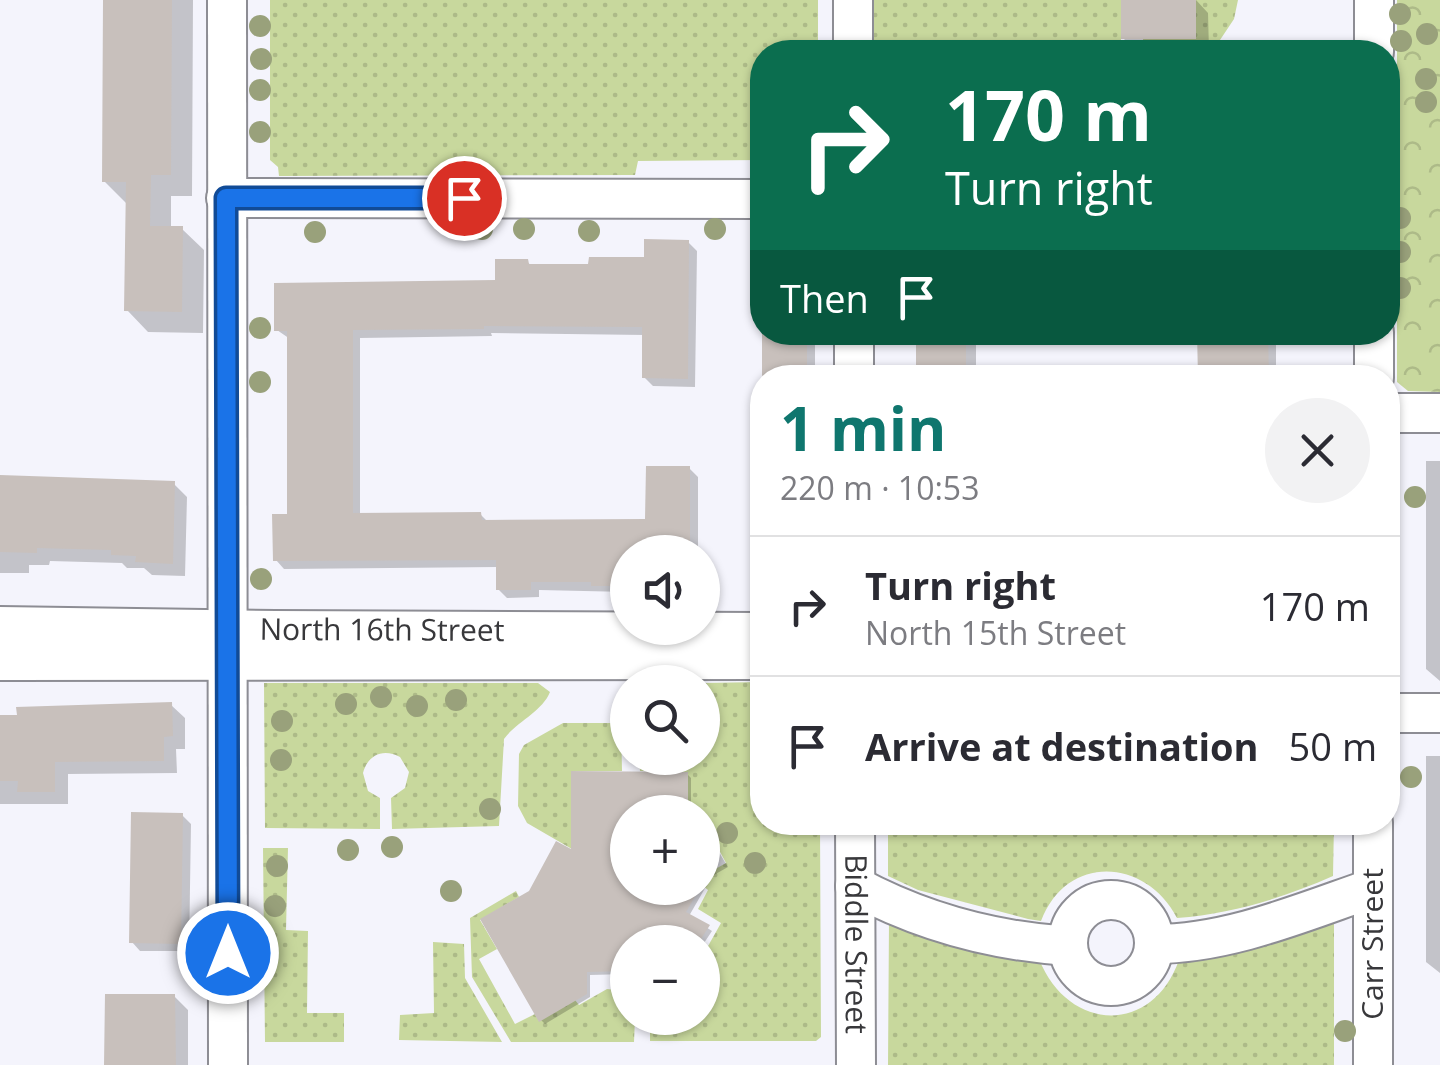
<!DOCTYPE html>
<meta charset="utf-8">
<style>
body{margin:0;font-family:"Open Sans",sans-serif;background:#f2f2f3;color:#2b2b33;height:100vh;display:flex;flex-direction:column;font-size:38px;white-space:nowrap}
*{box-sizing:border-box;margin:0}
p{font-size:32px;color:#7c7c81}
.icon{flex:none;width:55px;height:55px;fill:none;stroke:currentColor;stroke-width:2;stroke-linecap:round;stroke-linejoin:round}
.map{position:relative;flex:1;overflow:hidden}
.drawer{position:absolute;left:750px;top:365px;width:650px;height:470px;display:flex;flex-direction:column;background:#fff;border-radius:40px;box-shadow:0 2px 8px #0004}
.drawer>*{flex:none}
.guide{position:absolute;left:750px;top:40px;width:650px;height:305px;border-radius:40px;box-shadow:0 2px 8px #0004;background:#0b6e4f;color:#fff;overflow:hidden}
.tools{position:absolute;left:610px;top:535px;display:grid;gap:20px}
.tools a{display:grid;place-items:center;width:110px;height:110px;border-radius:50%;background:#fff;box-shadow:0 2px 8px #0004;font-size:50px}
.pin{position:absolute;display:grid;place-items:center;width:85px;height:85px;color:#fff;margin:-42px;border:5px solid #fff;border-radius:50%;box-shadow:0 2px 10px #0007}
.me{position:absolute;width:110px;margin:-55px;rotate:0deg;stroke-linejoin:round;filter:drop-shadow(0 0 8px #0008)}
.turn{display:flex;align-items:center;gap:35px;height:210px;padding:0 30px;font-size:45px}
.turn .icon{width:130px;height:130px;stroke-width:2.5}
.turn b{display:block;font-size:70px;line-height:85px}
.then{display:flex;align-items:center;height:95px;padding:0 30px;background:#0003;gap:20px;font-size:38px}
.round{display:grid;place-items:center;flex:none;width:105px;height:105px;border-radius:52px;background:#f2f2f3}
.headline{display:flex;align-items:center;justify-content:space-between;height:170px;padding:0 30px}
h1{font-size:60px;font-weight:700;line-height:75px;color:#0f766e}
ul{padding:0;list-style:none}
li{display:flex;align-items:center;gap:30px;height:140px;padding:0 30px;border-top:2px solid #e1e1e2}
li div{flex:1}
li b{display:block;font-size:38px}
li em{font-style:normal}
.map>svg:first-child{display:block}
.grass{fill:url(#grass-dots)}
.park{fill:url(#park-crowns)}
.shadow{fill:#0003}
.building{fill:#c8c0bc}
.lines{fill:none;stroke-linecap:round;stroke-linejoin:round}
.minor-casing{stroke:#8d8d94;stroke-width:42}
.minor{stroke:#fff;stroke-width:38}
.tree{fill:#99a17b}
.route-casing{stroke:#114b97;stroke-width:25}
.route{stroke:#1a73e8;stroke-width:18}
.labels{text-anchor:middle;stroke-width:8;stroke-linejoin:round;paint-order:stroke}
.street-label{font-size:30px;fill:#38383b;stroke:#fff}
</style>
<div class="map">
<svg width="1440" height="1065" viewBox="0 0 1440 1065">
<defs>
<pattern id="grass-dots" width="8" height="8" patternUnits="userSpaceOnUse" patternTransform="scale(2.5)"><rect width="8" height="8" fill="#c8d89d"/><path d="M2 2h.1M6 6h.1" fill="none" stroke="#adba88" stroke-width="1.8" stroke-linecap="round"/></pattern>
<pattern id="park-crowns" width="20" height="18" patternUnits="userSpaceOnUse" patternTransform="scale(2.5)"><rect width="20" height="18" fill="#c8d89d"/><path d="M2 6a3 3 0 1 1 6 0M12 15a3 3 0 1 1 6 0" fill="none" stroke="#adba88"/></pattern>
</defs>
<rect width="100%" height="100%" fill="#f4f4fc"/>
<path class="grass" d="M270,0H818V52H762V160L638,161L635,175L279,176L278,167L270,160Z
M873,0H1121V52H873Z
M1196,0H1238L1234,19L1212,52H1144L1143,39H1196Z
M762,682V822L820,823L821,1037L816,1041H650V1018H702L703,955L721,923L698,909L708,890L703,886V876L726,863L712,837L703,841L702,812H688V772L640,771L639,758H702L704,683Z
M264,683H538L550,692C542,712 516,722 504,739L499,826L392,829L391,798L405,788L409,772L400,757C384,748 368,754 363,773L368,791L380,798V829L265,828Z
M563,723H621L622,771H572L577,852L527,823L518,806L519,754L524,745Z
M888,823H1334L1333,876C1283,898 1232,914 1177,918C1146,858 1067,853 1041,921L1028,919L918,890L888,876Z
M263,848H288L286,930L308,931L307,1013H344V1042H265Z
M516,891L519,897L480,920L497,949L479,959L515,1024L535,1014L539,1021L575,1000L579,1005L607,989L627,991L628,1018H635L634,1042H511L472,977L470,918Z
M1334,919V1065H888L889,921L1039,959C1068,1032 1152,1036 1179,960Z
M433,942L464,944L465,978L502,1042L399,1040L400,1015L434,1013Z"/>
<path class="park" d="M1397,0H1440V392L1408,391L1397,382Z"/>
<path class="shadow" d="M104,0H193L192,196H171V228L182,229L204,250L203,333L148,332L127,310L126,203L104,181Z
M1123,0H1196L1208,13L1209,51L1137,52L1123,38Z
M688,242L697,251L695,387L653,386L644,377L645,335L491,333L492,336L360,338V515L480,514L488,522L648,521L689,468L698,477V552H628V592L539,590V597L507,598L498,589V567L284,569L276,560L289,516L290,339L277,330L497,283L527,262L532,266H591L646,259Z
M764,332H815V378H764Z
M918,332H976V378H918Z
M1200,332H1276V378H1200Z
M1426,461H1440V681L1426,669Z
M0,478L174,484L187,497L185,576L152,575L144,568H127L122,563L50,561L49,565H29V573H0Z
M171,705L185,718V749H176L177,773L68,774V804H0V717Z
M1426,756H1440V973L1426,962Z
M574,774H687L691,778V812H628V888H702V844L711,839L728,867L712,876L689,916L712,931L702,946V942H628V974L590,975V997L545,1024L541,1020L530,893L573,853Z
M182,815L191,824L189,951H140L132,942Z
M174,996L188,1010V1065H107Z"/>
<path class="building" d="M103,0H172L171,175H151L150,226H183L182,312L124,311L126,182H102Z
M1121,0H1196V39H1121Z
M644,239L689,240L688,379L642,378V327L484,326V329L353,330V513L481,512L482,520L645,519L646,466H690V552H625V586H591V582H531V590H496V560L273,561L272,514H287V331H274V283L495,280V259H528L529,264H588L589,257H644Z
M762,332H807V378H762Z
M916,332H966V378H916Z
M1197,332H1268L1269,378H1198Z
M0,475L175,481L173,564L135,562L136,556L111,555V550L37,548V553L0,552Z
M172,702L173,736L164,737V761L55,762V792H17L18,781H0V715H17L16,707Z
M571,771L688,772V812H628V888H700L686,912L710,925L699,942H628V971L587,972V994L539,1022L480,919L529,891L556,841L571,849Z
M131,812L183,813L181,944L129,943Z
M105,994H175L176,1065H104Z"/>
<g class="lines">
<defs>
<g id="minor">
<path d="M227,0L228,1065"/>
<path d="M853,0V52"/>
<path d="M1374,52V0"/>
<path d="M226,198L762,199"/>
<path d="M854,332V378"/>
<path d="M1374,378V332"/>
<path d="M1388,413H1440"/>
<path id="s1" d="M0,626L275,630L762,632"/>
<path d="M0,661L762,660"/>
<path d="M1388,713H1440"/>
<path id="s2" d="M855,822L856,1065"/>
<path d="M855,886C920,921 994,941 1068,946"/>
<circle cx="1111" cy="943" r="43"/>
<path d="M1154,944C1229,944 1303,912 1373,888"/>
<path d="M1373,1065V822"/>
</g>
</defs>
<use href="#minor" class="minor-casing"/>
<use href="#minor" class="minor"/>
</g>
<g class="tree">
<circle cx="1400" cy="14" r="11"/>
<circle cx="260" cy="26" r="11"/>
<circle cx="1427" cy="34" r="11"/>
<circle cx="1401" cy="41" r="11"/>
<circle cx="261" cy="59" r="11"/>
<circle cx="1426" cy="79" r="11"/>
<circle cx="260" cy="90" r="11"/>
<circle cx="1426" cy="102" r="11"/>
<circle cx="260" cy="132" r="11"/>
<circle cx="1400" cy="218" r="11"/>
<circle cx="482" cy="229" r="11"/>
<circle cx="524" cy="229" r="11"/>
<circle cx="715" cy="229" r="11"/>
<circle cx="589" cy="231" r="11"/>
<circle cx="315" cy="232" r="11"/>
<circle cx="1400" cy="252" r="11"/>
<circle cx="1400" cy="288" r="11"/>
<circle cx="260" cy="328" r="11"/>
<circle cx="260" cy="382" r="11"/>
<circle cx="1415" cy="497" r="11"/>
<circle cx="261" cy="579" r="11"/>
<circle cx="381" cy="697" r="11"/>
<circle cx="456" cy="700" r="11"/>
<circle cx="346" cy="704" r="11"/>
<circle cx="417" cy="706" r="11"/>
<circle cx="282" cy="721" r="11"/>
<circle cx="281" cy="760" r="11"/>
<circle cx="1411" cy="777" r="11"/>
<circle cx="490" cy="809" r="11"/>
<circle cx="727" cy="833" r="11"/>
<circle cx="392" cy="847" r="11"/>
<circle cx="348" cy="850" r="11"/>
<circle cx="755" cy="863" r="11"/>
<circle cx="277" cy="866" r="11"/>
<circle cx="451" cy="891" r="11"/>
<circle cx="275" cy="906" r="11"/>
<circle cx="1345" cy="1031" r="11"/>
</g>
<g class="lines">
<defs>
<path id="route" d="M228,953L226,198H464"/>
</defs>
<use href="#route" class="route-casing"/>
<use href="#route" class="route"/>
</g>
<g class="labels">
<g class="street-label">
<text dy="10" stroke="none"><textPath href="#s1" startOffset="382">North 16th Street</textPath></text>
<text dy="10" stroke="none"><textPath href="#s2" startOffset="122">Biddle Street</textPath></text>
<text transform="translate(1373 944) rotate(-90)" y="10">Carr Street</text>
</g>
</g>
</svg>
<div class="tools">
<a><svg class="icon" aria-label="sound" viewBox="0 0 24 24"><path d="M4 9h4l5-4v14l-5-4H4zM17 9q2 3 0 6"/></svg></a>
<a><svg class="icon" aria-label="search" viewBox="0 0 24 24"><circle cx="10" cy="10" r="6"/><path d="M15 15l6 6"/></svg></a>
<a>+</a>
<a>−</a>
</div>
<div class="pin" style="left:464px;top:198px;background:#d93025"><svg class="icon" aria-label="arrive" viewBox="0 0 24 24"><path d="M6 21V4h12l-3 4 3 4H6"/></svg></div>
<svg class="me" style="left:228px;top:953px" viewBox="-20 -20 40 40"><circle r="17" fill="#1a73e8" stroke="#fff" stroke-width="3"/><path d="M0-11L8 9 0 5-8 9z" fill="#fff"/></svg>
<div class="guide">
<div class="turn"><svg class="icon" aria-label="right" viewBox="0 0 24 24"><path d="M7 20v-9h11M14 6l5 5-5 5"/></svg><div><b>170 m</b>Turn right</div></div>
<div class="then">Then<svg class="icon" aria-label="arrive" viewBox="0 0 24 24"><path d="M6 21V4h12l-3 4 3 4H6"/></svg></div>
</div>
<section class="drawer">
<div class="headline"><div><h1>1 min</h1><p>220 m · 10:53</p></div><a class="round"><svg class="icon" aria-label="close" viewBox="0 0 24 24"><path d="M6 6l12 12M18 6L6 18"/></svg></a></div>
<ul>
<li><svg class="icon" aria-label="right" viewBox="0 0 24 24"><path d="M7 20v-9h11M14 6l5 5-5 5"/></svg><div><b>Turn right</b><p>North 15th Street</p></div><em>170 m</em></li>
<li><svg class="icon" aria-label="arrive" viewBox="0 0 24 24"><path d="M6 21V4h12l-3 4 3 4H6"/></svg><div><b>Arrive at destination</b></div><em>50 m</em></li>
</ul>
</section>
</div>
